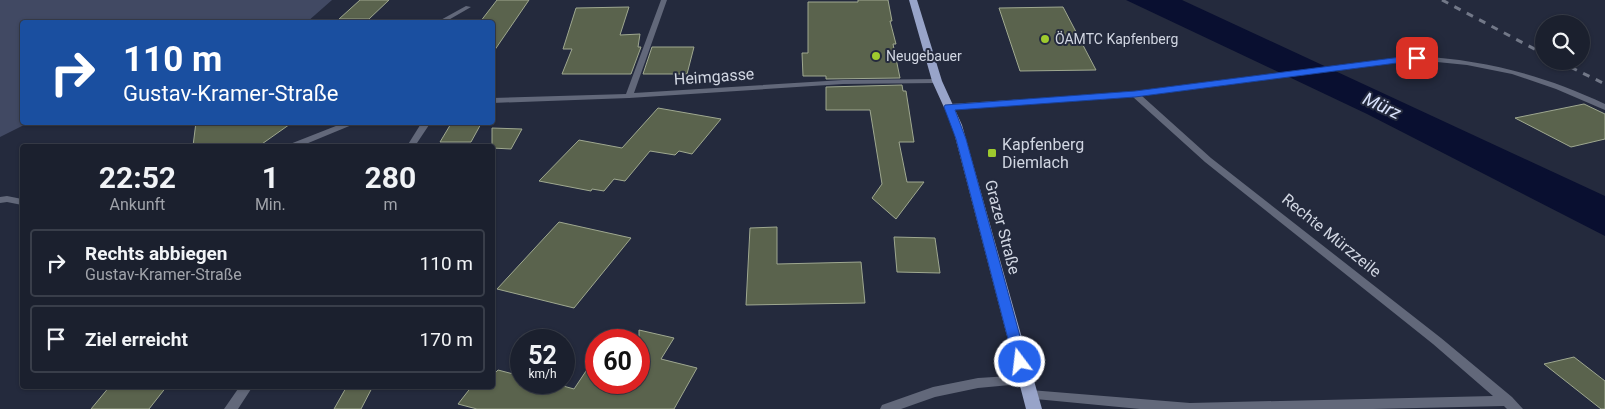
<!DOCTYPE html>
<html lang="de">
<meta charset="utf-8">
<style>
body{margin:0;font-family:Roboto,sans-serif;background:#242836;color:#f1f3f6;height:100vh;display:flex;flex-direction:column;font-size:19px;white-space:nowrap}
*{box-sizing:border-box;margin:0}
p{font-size:16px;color:#a0a3aa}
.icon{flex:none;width:28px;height:28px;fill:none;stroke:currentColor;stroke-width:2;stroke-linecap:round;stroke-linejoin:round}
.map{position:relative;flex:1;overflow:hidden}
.side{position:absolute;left:20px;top:144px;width:475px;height:245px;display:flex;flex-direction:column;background:#1b202e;border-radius:5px;box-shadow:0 1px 4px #0004,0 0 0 1px #393e4a}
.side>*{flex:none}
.top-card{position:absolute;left:20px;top:20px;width:475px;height:105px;border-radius:5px;box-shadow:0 1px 4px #0004,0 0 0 1px #393e4a;background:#1a4fa0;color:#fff;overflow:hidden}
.fabs{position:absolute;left:1535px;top:15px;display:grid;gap:10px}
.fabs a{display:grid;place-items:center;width:55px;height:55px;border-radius:50%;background:#1b202e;box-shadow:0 1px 4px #0004,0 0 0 1px #393e4a;font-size:25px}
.speed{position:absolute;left:510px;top:329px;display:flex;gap:10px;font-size:25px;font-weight:700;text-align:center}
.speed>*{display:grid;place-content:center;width:65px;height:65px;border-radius:50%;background:#1b202e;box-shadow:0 1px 4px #0004,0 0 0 1px #393e4a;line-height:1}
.speed small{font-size:12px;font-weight:400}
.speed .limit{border:8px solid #d22;background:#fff;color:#111}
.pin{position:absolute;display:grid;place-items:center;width:42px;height:42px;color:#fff;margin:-21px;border-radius:10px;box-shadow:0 2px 8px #0006}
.me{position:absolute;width:55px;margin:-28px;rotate:345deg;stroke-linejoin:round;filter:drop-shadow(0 0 4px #0008)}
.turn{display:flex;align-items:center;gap:18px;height:105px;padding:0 20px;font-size:22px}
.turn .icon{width:65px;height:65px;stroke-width:2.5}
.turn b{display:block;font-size:35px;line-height:42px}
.eta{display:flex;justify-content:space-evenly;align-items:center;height:85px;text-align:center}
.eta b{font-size:30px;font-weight:700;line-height:35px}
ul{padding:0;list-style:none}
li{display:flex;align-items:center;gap:15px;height:68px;margin:0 10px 8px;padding:0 10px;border:2px solid #393e4a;border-radius:5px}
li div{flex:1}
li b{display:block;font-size:19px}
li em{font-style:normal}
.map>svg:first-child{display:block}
.green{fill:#414963}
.water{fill:#090f30}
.building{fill:#5a634d;stroke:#9fa890}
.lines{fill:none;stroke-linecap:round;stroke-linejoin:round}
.street{fill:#62687a;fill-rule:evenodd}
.primary{fill:#98a4c9;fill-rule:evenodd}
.rail{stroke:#727888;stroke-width:3;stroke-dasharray:7 7;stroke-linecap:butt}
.route{fill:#2563eb;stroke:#184099}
.poi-dot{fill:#9eca2e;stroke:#242a3d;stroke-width:2}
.labels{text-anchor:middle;stroke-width:4;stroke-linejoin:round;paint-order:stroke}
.far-poi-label{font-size:14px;fill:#d1d6e2;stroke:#242a3d;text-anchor:start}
.street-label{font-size:16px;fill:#d1d6e2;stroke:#242a3d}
.poi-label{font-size:16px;fill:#d1d6e2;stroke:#242a3d;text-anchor:start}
.water-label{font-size:18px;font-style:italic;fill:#d9e2fc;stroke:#242a3d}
</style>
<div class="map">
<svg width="1605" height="409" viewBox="0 0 1605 409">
<rect width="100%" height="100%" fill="#242a3d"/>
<path class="green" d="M0,0H332L307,22H22V122L28,123L0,137Z"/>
<path class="water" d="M1126,0H1182L1605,196V236L1367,114Z"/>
<path class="building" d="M360,0H389L369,19H339Z
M497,0H529L492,54V22H480Z
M858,0H888L892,21H890L896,44H893L900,78L826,79V76H803L802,53H808V2H858Z
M629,7L620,35L640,34L638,47H641L631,74H562L572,49H563L576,8Z
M1063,7L1096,70L1020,71L999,8Z
M652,47H694L687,74H643Z
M902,85L903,91H906L914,142H899L907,182H924L896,219L872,198L882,184L870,110H826V87Z
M1584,104L1605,114V139L1571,147L1515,118Z
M658,108L721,119L692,154L679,151L675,155L650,151L625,181L614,179L604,191L592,189L591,191L539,181L579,140L622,148Z
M196,122H293L259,146H193Z
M452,122H482L471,142H440Z
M492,128L522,129L511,149L492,148Z
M559,222L631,238L574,308L497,289Z
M777,227V264L861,262L865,303L746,305L750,228Z
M894,237L935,238L940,273L897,272Z
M639,330L674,338L661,359L697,368L674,409H477L458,404L472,386H492V376L498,370L521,376V382H549L574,389L596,356V382H639Z
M1574,357L1605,381V409H1601L1544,364Z
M110,386H167L149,409H91Z
M347,386H373L361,409H334Z"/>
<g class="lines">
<path class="street" d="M661,0H667L634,93L843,80L937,79L941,81L937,83L843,84L629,98L492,103V98L626,94Z
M466,6L471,7L445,22H437Z
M1417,56C1485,60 1543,75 1605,104V110L1556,89L1512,74L1467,65L1417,60L1142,96L1211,158L1441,338L1512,397L1523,409H1507L1504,406L1373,409H1140L1025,398L1024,395L1025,392L1030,390L1190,403L1493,396L1433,344L1205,162L1133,97L949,110L945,107L949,104L1135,92Z
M346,122H359L301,146H288L290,144Z
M422,122H431L415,146H407Z
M7,196L22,199V205L7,202L0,203V197Z
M1025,375L1030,377L1031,380L1030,383L978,388L935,397L901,409H880L882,405L933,387L978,378Z
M240,386H253L238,409H224Z"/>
<path class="primary" d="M909,0H917L942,81L962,125L1042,409H1026L952,125L932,81Z"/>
<path class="rail" d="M1442,0L1544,54
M1558,61L1605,84"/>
</g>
<path class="route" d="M1417,55L1422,58L1420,60L1135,97L955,110L966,139L1027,362L1025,366L1020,367L1015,366L956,139L944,107L945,105L1135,91Z"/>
<g class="poi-dot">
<circle cx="1045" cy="39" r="5"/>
<circle cx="876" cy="56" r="5"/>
<rect x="987" y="148" width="10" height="10" rx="2.5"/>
</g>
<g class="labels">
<g class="far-poi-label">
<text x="1055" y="44">ÖAMTC Kapfenberg</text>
<text x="886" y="61">Neugebauer</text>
</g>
<g class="street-label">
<text transform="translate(714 76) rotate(-4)" y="6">Heimgasse</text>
<text transform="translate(1003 227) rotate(75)" y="6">Grazer Straße</text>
<text transform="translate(1332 235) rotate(39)" y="6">Rechte Mürzzeile</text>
</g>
<g class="poi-label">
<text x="1002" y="150">Kapfenberg<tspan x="1002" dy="18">Diemlach</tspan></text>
</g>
<g class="water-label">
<text transform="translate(1382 106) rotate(25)" y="6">Mürz</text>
</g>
</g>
</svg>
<div class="fabs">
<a><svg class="icon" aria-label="search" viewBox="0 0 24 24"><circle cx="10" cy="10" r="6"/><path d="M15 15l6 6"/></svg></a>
</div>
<div class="speed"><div>52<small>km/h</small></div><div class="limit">60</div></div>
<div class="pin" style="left:1417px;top:58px;background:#d93025"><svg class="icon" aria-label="arrive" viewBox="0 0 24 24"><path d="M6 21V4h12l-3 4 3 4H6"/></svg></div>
<svg class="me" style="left:1020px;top:362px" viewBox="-20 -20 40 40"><circle r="17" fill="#2563eb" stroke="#fff" stroke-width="3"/><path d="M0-11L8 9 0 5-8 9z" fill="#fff"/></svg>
<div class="top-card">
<div class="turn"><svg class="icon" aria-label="right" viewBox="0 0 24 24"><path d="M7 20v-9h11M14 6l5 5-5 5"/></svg><div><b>110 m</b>Gustav-Kramer-Straße</div></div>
</div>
<section class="side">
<div class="eta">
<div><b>22:52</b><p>Ankunft</p></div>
<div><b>1</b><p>Min.</p></div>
<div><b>280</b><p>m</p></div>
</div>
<ul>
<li><svg class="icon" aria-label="right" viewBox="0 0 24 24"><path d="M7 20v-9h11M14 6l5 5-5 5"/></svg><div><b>Rechts abbiegen</b><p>Gustav-Kramer-Straße</p></div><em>110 m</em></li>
<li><svg class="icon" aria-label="arrive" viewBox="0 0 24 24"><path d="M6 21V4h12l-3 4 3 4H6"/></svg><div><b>Ziel erreicht</b></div><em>170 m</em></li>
</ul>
</section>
</div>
